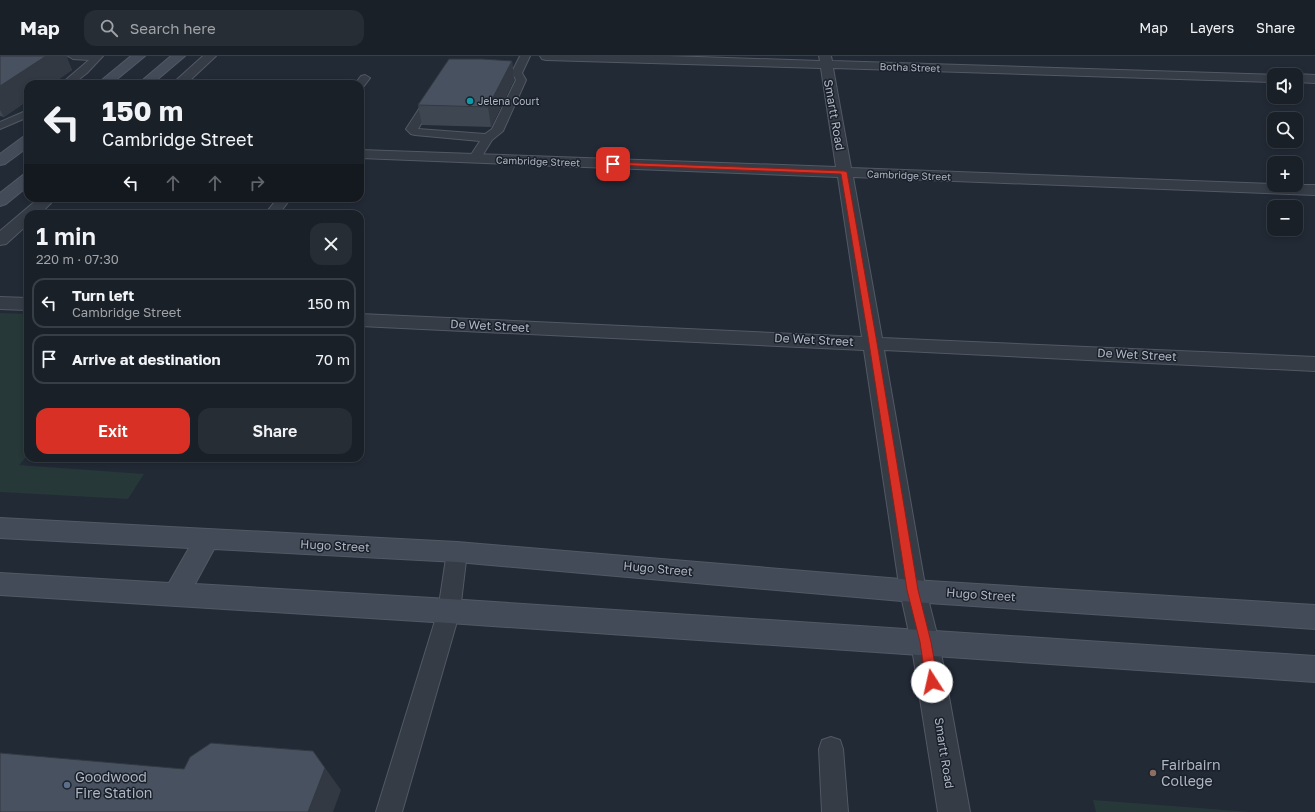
<!DOCTYPE html>
<meta charset="utf-8">
<style>
body{margin:0;font-family:"Golos Text",sans-serif;background:#272d34;color:#f1f3f6;height:100vh;display:flex;flex-direction:column;font-size:15px;white-space:nowrap}
*{box-sizing:border-box;margin:0}
p{font-size:13px;color:#9fa3a8}
.icon{flex:none;width:22px;height:22px;fill:none;stroke:currentColor;stroke-width:2;stroke-linecap:round;stroke-linejoin:round}
.map{position:relative;flex:1;overflow:hidden}
.side{position:absolute;left:24px;top:154px;width:340px;height:252px;display:flex;flex-direction:column;background:#1a2028;border-radius:12px;box-shadow:0 2px 6px #0003,0 0 0 1px #383e45}
.side>*{flex:none}
.top-card{position:absolute;left:24px;top:24px;width:340px;height:122px;border-radius:12px;box-shadow:0 2px 6px #0003,0 0 0 1px #383e45;background:#1a2028;color:#f1f3f6;overflow:hidden}
.controls{position:absolute;left:1267px;top:12px;display:grid;gap:8px}
.controls a{display:grid;place-items:center;width:36px;height:36px;border-radius:8px;background:#1a2028;box-shadow:0 2px 6px #0003,0 0 0 1px #383e45;font-size:20px}
.pin{position:absolute;display:grid;place-items:center;width:34px;height:34px;color:#fff;margin:-17px;border-radius:8px;box-shadow:0 2px 6px #0006}
.me{position:absolute;width:44px;margin:-22px;rotate:350deg;stroke-linejoin:round;filter:drop-shadow(0 0 3px #0008)}
.turn{display:flex;align-items:center;gap:14px;height:84px;padding:0 12px;font-size:18px}
.turn .icon{width:52px;height:52px;stroke-width:2.5}
.turn b{display:block;font-size:28px;line-height:34px}
.lanes{display:flex;align-items:center;height:38px;padding:0 12px;background:#0003;justify-content:center;gap:20px;direction:ltr}
.lanes .off{opacity:.35}
.round{display:grid;place-items:center;flex:none;width:42px;height:42px;border-radius:12px;background:#272d34}
.head{display:flex;align-items:center;justify-content:space-between;height:68px;padding:0 12px}
h1{font-size:24px;font-weight:600;line-height:30px}
.cta{display:flex;gap:8px;margin-top:auto;padding:8px 12px}
.cta a{flex:1;height:46px;border-radius:12px;background:#d93025;color:#fff;font-size:16px;font-weight:600;line-height:46px;text-align:center}
.cta a+a{background:#272d34;color:#f1f3f6}
ul{padding:0;list-style:none}
li{display:flex;align-items:center;gap:12px;height:50px;margin:0 8px 6px;padding:0 4px;border:2px solid #383e45;border-radius:12px}
li div{flex:1}
li b{display:block;font-size:15px}
li em{font-style:normal}
header{display:flex;align-items:center;gap:24px;box-sizing:border-box;height:56px;padding:0 20px;background:#1a2028;border-bottom:1px solid #383e45}
header strong{font-size:19px}
nav{display:flex;gap:22px;margin-inline-start:auto;font-size:14px}
.search{width:280px;height:36px;background:#272d34;display:flex;align-items:center;gap:10px;box-sizing:border-box;padding:0 14px;border-radius:12px;color:#9fa3a8;font-size:15px}
.map>svg:first-child{display:block}
.green{fill:#273839}
.lines{fill:none;stroke-linecap:round;stroke-linejoin:round}
.lane-casing{stroke:#525964;stroke-width:2}
.street-casing{stroke:#525964;stroke-width:2}
.secondary-casing{stroke:#525964;stroke-width:2}
.lane{fill:#353c46;fill-rule:evenodd}
.street{fill:#353c46;fill-rule:evenodd}
.secondary{fill:#434b59;fill-rule:evenodd}
.wall{fill:#3e4652}
.shaded-wall{fill:#323942}
.building{fill:#48515f;stroke:#323942}
.route{fill:#d93025;stroke:#8d1f18}
.culture-dot{fill:#0f9aa8;stroke:#1a212b;stroke-width:1.5}
.education-dot{fill:#8d6e63;stroke:#1a212b;stroke-width:1.5}
.service-dot{fill:#5c6f8a;stroke:#1a212b;stroke-width:1.5}
.labels{text-anchor:middle;stroke-width:3;stroke-linejoin:round;paint-order:stroke}
.far-street-label{font-size:10px;fill:#afb6c3;stroke:#1a212b}
.far-poi-label{font-size:10px;fill:#afb6c3;stroke:#1a212b;text-anchor:start}
.street-label{font-size:12px;fill:#afb6c3;stroke:#1a212b}
.near-poi-label{font-size:14px;fill:#afb6c3;stroke:#1a212b;text-anchor:start}
</style>
<header>
<strong>Map</strong>
<div class="search"><svg class="icon" aria-label="search" viewBox="0 0 24 24"><circle cx="10" cy="10" r="6"/><path d="M15 15l6 6"/></svg>Search here</div>
<nav><a>Map</a><a>Layers</a><a>Share</a></nav>
</header>
<div class="map">
<svg width="1315" height="756" viewBox="0 0 1315 756">
<rect width="100%" height="100%" fill="#222a36"/>
<path class="green" d="M0,257L28,258V399L19,409L144,418L128,443L0,436Z
M1093,744L1251,756H1096Z"/>
<g class="lines">
<defs>
<path id="lane" d="M68,0H103L87,17L73,28H61L89,4L73,3Z
M520,0H530L522,17L526,24L503,75L492,84L479,105H471L469,102L480,85L415,79L411,78L406,73L430,36L434,35L439,38L418,73L485,78L492,73L516,24L514,20H489L484,17L489,14H513Z
M365,19L370,22L364,30L360,31V28H355L361,20Z
M28,54V61L0,73V66Z
M278,142H291L279,158H265Z
M457,488L464,490L467,496L460,555L402,756H376L438,555L447,496L450,490Z
M831,681L840,684L843,693L848,756H822L819,693L822,684Z"/>
<path id="street" d="M203,0H216L186,28H172Z
M540,0H668L820,5L819,0H831L832,5L1277,19H1274V26L833,12L851,112L1274,128V129H1315V139L853,121L882,282L1315,301V315L884,294L926,535L939,586L970,756H938L911,586L900,535L864,294L360,270V258L862,281L838,121L360,102V94L836,111L821,12L546,4L542,3Z
M1296,18L1315,19V27L1296,26V19H1293Z
M39,142H56L40,158H28V168L6,188L0,189V175Z
M0,241L28,242V254L0,253Z"/>
<path id="secondary" d="M131,0H145L111,28H97Z
M171,0H185L152,28H138Z
M28,80V91L5,108L0,109V98L23,81Z
M28,117V130L6,148L0,150V137L23,119Z
M0,462L457,486L913,524L1315,549V573L913,546L457,506L214,493L195,528L449,543L1315,600V626L449,567L0,539V517L169,527L189,492L0,482Z"/>
</defs>
<use href="#lane" class="lane-casing"/>
<use href="#street" class="street-casing"/>
<use href="#secondary" class="secondary-casing"/>
<use href="#lane" class="lane"/>
<use href="#street" class="street"/>
<use href="#secondary" class="secondary"/>
</g>
<path class="wall" d="M0,0L68,2H67L72,14L4,61L0,60Z
M512,5L514,24L491,71L422,69L418,49Z"/>
<path class="shaded-wall" d="M46,0H67L68,2H67L72,14L52,28H28V44L4,61L0,54V30Z
M512,5L514,24L491,71L488,51Z
M313,695L341,734L333,756H308Z"/>
<path class="building" d="M0,0H46L0,30Z
M449,3H482L512,5L488,51L418,49Z
M211,687L313,695L325,712L308,756H0V697L184,713L190,701Z"/>
<path class="route" d="M611,106L844,115L847,116L877,287L918,534L931,586L938,626L936,630L932,631L928,630L926,626L920,586L907,534L869,287L841,118L613,109H611Z"/>
<circle class="culture-dot" cx="470" cy="45" r="4"/>
<circle class="education-dot" cx="1153" cy="717" r="4"/>
<circle class="service-dot" cx="67" cy="729" r="4"/>
<g class="labels">
<g class="far-street-label">
<text transform="translate(910 11) rotate(2)" y="4">Botha Street</text>
<text transform="translate(538 105) rotate(2)" y="4">Cambridge Street</text>
<text transform="translate(909 119) rotate(2)" y="4">Cambridge Street</text>
</g>
<g class="far-poi-label">
<text x="478" y="49">Jelena Court</text>
</g>
<g class="street-label">
<text transform="translate(834 59) rotate(80)" y="4">Smartt Road</text>
<text transform="translate(490 270) rotate(3)" y="4">De Wet Street</text>
<text transform="translate(814 284) rotate(3)" y="4">De Wet Street</text>
<text transform="translate(1137 299) rotate(3)" y="4">De Wet Street</text>
<text transform="translate(335 490) rotate(3)" y="4">Hugo Street</text>
<text transform="translate(658 513) rotate(5)" y="4">Hugo Street</text>
<text transform="translate(981 539) rotate(4)" y="4">Hugo Street</text>
<text transform="translate(944 697) rotate(81)" y="4">Smartt Road</text>
</g>
<g class="near-poi-label">
<text x="1161" y="714">Fairbairn<tspan x="1161" dy="16">College</tspan></text>
<text x="75" y="726">Goodwood<tspan x="75" dy="16">Fire Station</tspan></text>
</g>
</g>
</svg>
<div class="controls">
<a><svg class="icon" aria-label="sound" viewBox="0 0 24 24"><path d="M4 9h4l5-4v14l-5-4H4zM17 9q2 3 0 6"/></svg></a>
<a><svg class="icon" aria-label="search" viewBox="0 0 24 24"><circle cx="10" cy="10" r="6"/><path d="M15 15l6 6"/></svg></a>
<a>+</a>
<a>−</a>
</div>
<div class="pin" style="left:613px;top:108px;background:#d93025"><svg class="icon" aria-label="arrive" viewBox="0 0 24 24"><path d="M6 21V4h12l-3 4 3 4H6"/></svg></div>
<svg class="me" style="left:932px;top:626px" viewBox="-20 -20 40 40"><circle r="19" fill="#fff"/><path d="M0-13L10 11 0 6-10 11z" fill="#d93025"/></svg>
<div class="top-card">
<div class="turn"><svg class="icon" aria-label="left" viewBox="0 0 24 24"><path d="M17 20v-9H6M10 6l-5 5 5 5"/></svg><div><b>150 m</b>Cambridge Street</div></div>
<div class="lanes"><svg class="icon" aria-label="left" viewBox="0 0 24 24"><path d="M17 20v-9H6M10 6l-5 5 5 5"/></svg><svg class="icon off" aria-label="ahead" viewBox="0 0 24 24"><path d="M12 20V5M6 11l6-6 6 6"/></svg><svg class="icon off" aria-label="ahead" viewBox="0 0 24 24"><path d="M12 20V5M6 11l6-6 6 6"/></svg><svg class="icon off" aria-label="right" viewBox="0 0 24 24"><path d="M7 20v-9h11M14 6l5 5-5 5"/></svg></div>
</div>
<section class="side">
<div class="head"><div><h1>1 min</h1><p>220 m · 07:30</p></div><a class="round"><svg class="icon" aria-label="close" viewBox="0 0 24 24"><path d="M6 6l12 12M18 6L6 18"/></svg></a></div>
<ul>
<li><svg class="icon" aria-label="left" viewBox="0 0 24 24"><path d="M17 20v-9H6M10 6l-5 5 5 5"/></svg><div><b>Turn left</b><p>Cambridge Street</p></div><em>150 m</em></li>
<li><svg class="icon" aria-label="arrive" viewBox="0 0 24 24"><path d="M6 21V4h12l-3 4 3 4H6"/></svg><div><b>Arrive at destination</b></div><em>70 m</em></li>
</ul>
<div class="cta"><a>Exit</a><a>Share</a></div>
</section>
</div>
